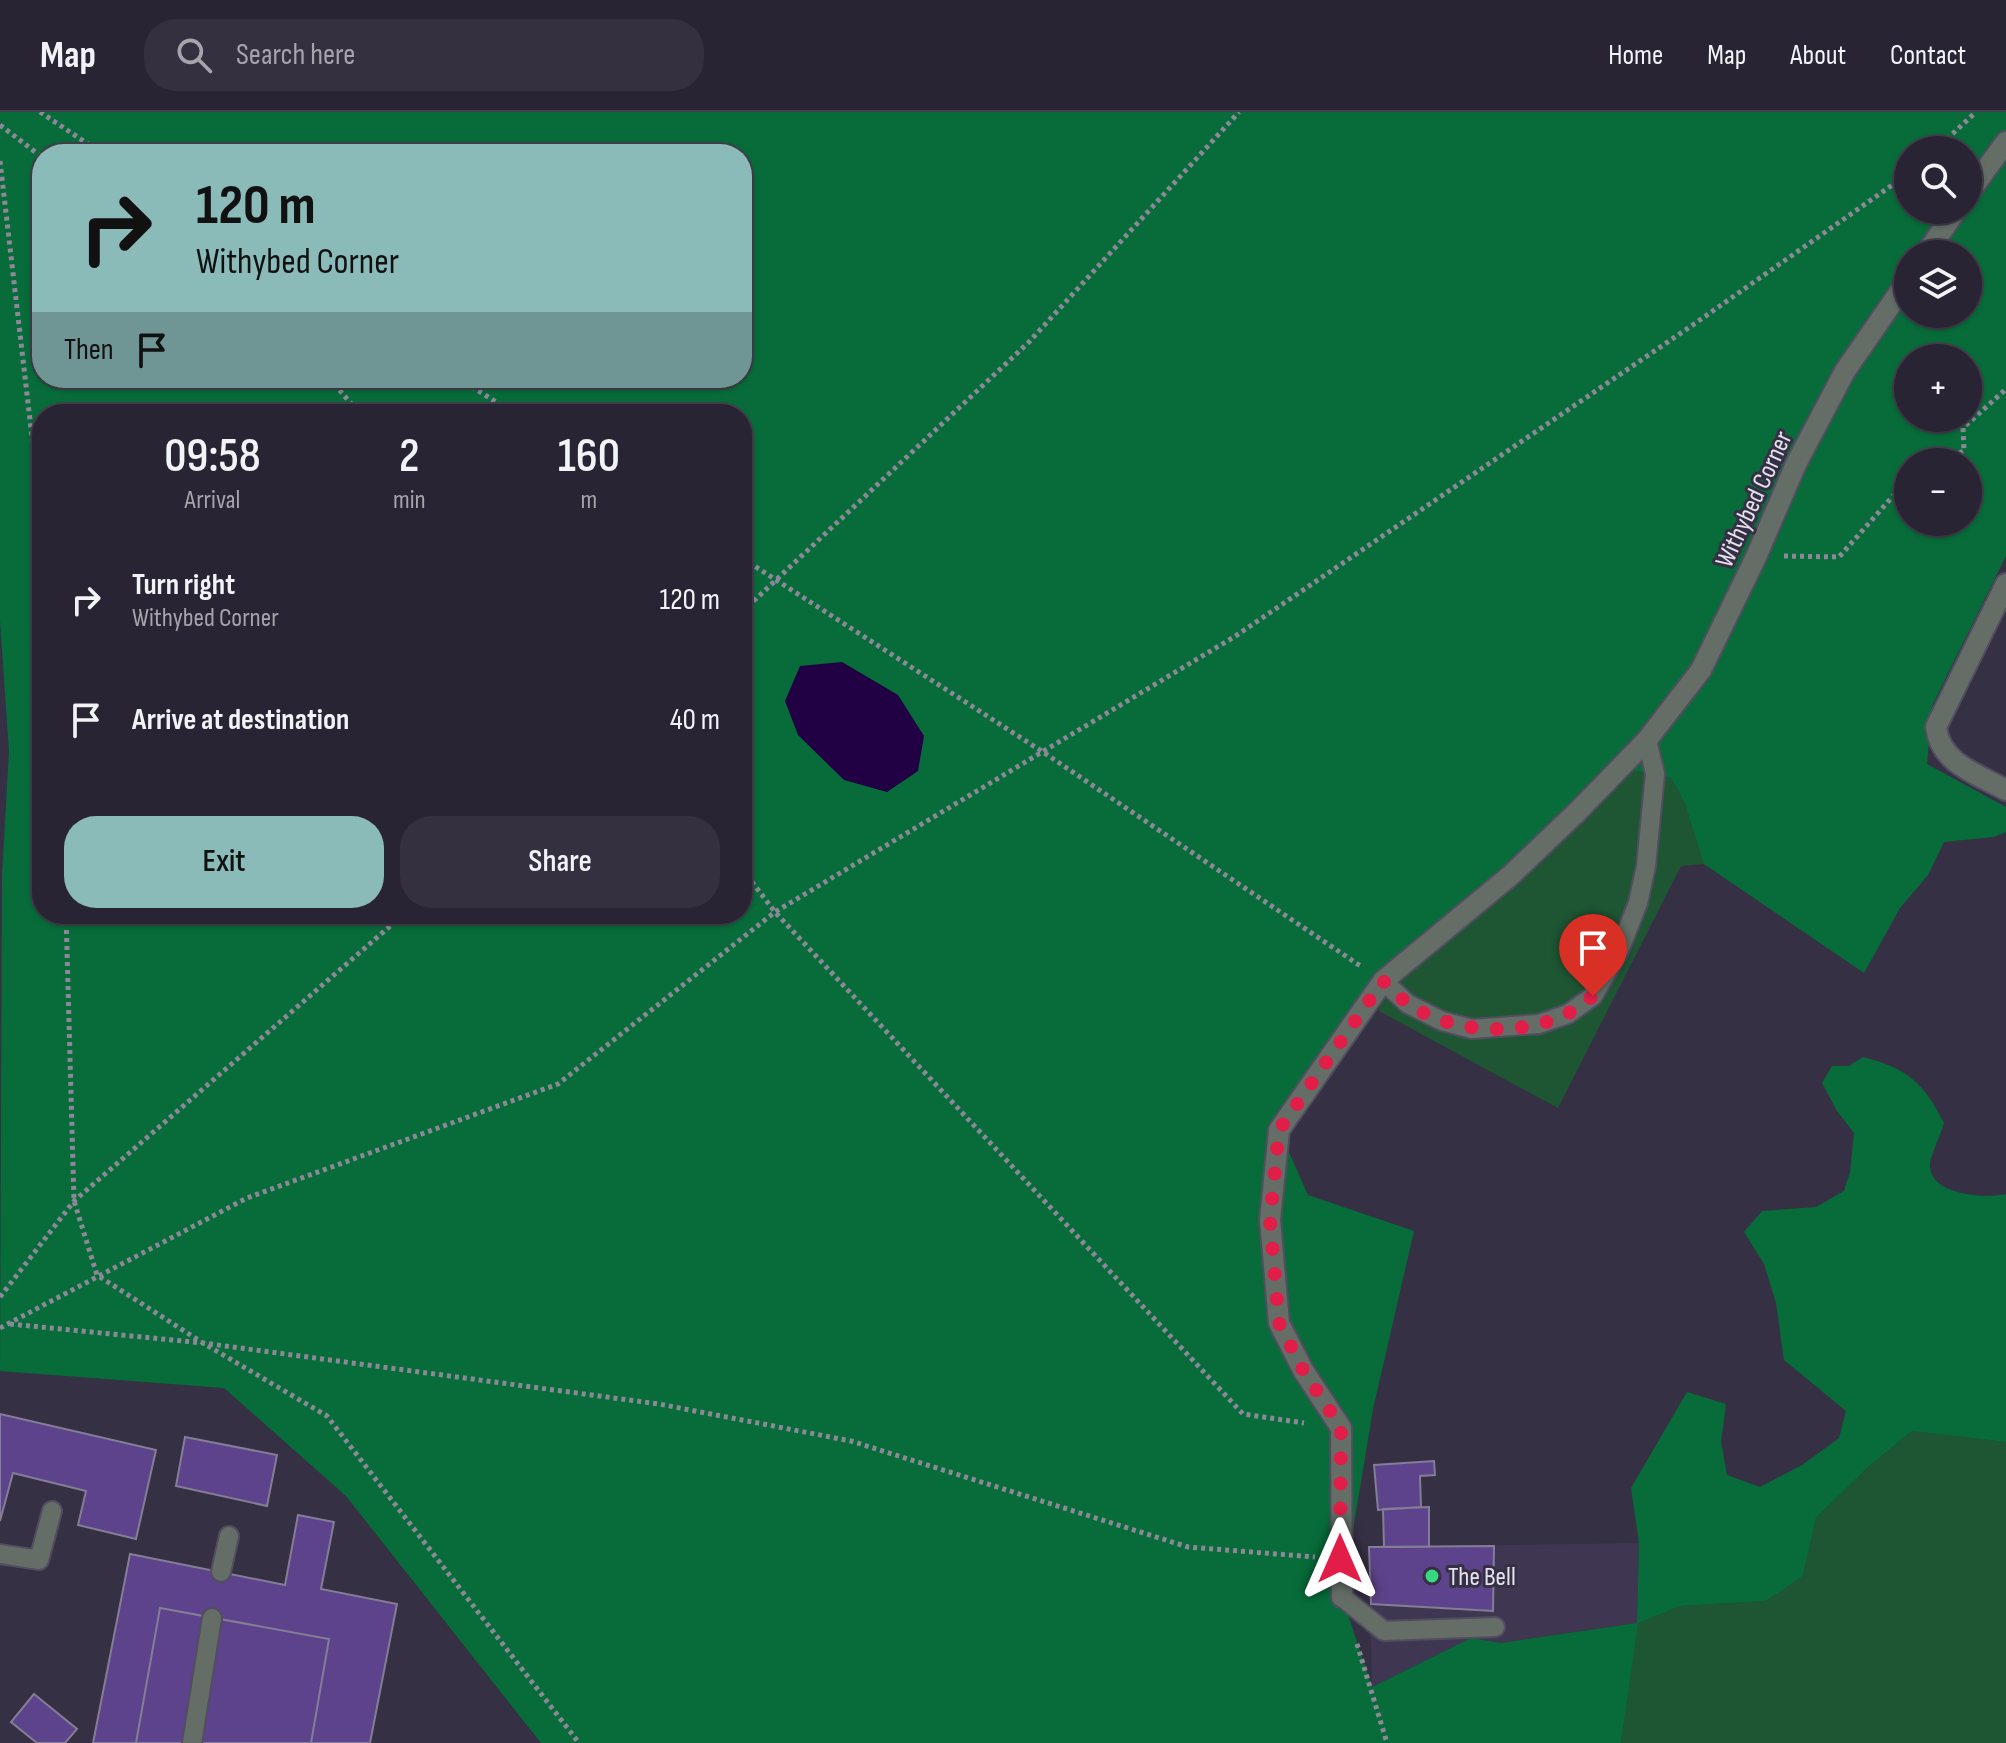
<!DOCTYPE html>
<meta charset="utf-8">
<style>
body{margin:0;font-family:"Sofia Sans Condensed",sans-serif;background:#34303f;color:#f1f3f6;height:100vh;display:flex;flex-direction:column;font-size:30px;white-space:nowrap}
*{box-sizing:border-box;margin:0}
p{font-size:26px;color:#a5a4ac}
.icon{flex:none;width:44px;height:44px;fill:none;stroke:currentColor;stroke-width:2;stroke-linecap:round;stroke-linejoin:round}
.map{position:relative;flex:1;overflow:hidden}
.panel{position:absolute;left:32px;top:292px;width:720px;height:520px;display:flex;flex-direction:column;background:#282433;border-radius:32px;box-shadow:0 2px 6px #0004,0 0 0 2px #44414e}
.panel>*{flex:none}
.banner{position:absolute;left:32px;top:32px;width:720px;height:244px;border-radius:32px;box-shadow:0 2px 6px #0004,0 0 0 2px #44414e;background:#8bbbb9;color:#111;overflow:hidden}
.fabs{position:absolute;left:1894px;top:24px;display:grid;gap:16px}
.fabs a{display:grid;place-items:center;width:88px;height:88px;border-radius:50%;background:#282433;box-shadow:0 2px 6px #0004,0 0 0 2px #44414e;font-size:40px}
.pin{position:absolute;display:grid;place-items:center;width:68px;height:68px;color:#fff;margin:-82px -34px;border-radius:50% 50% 50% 0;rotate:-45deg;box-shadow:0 0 8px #0007}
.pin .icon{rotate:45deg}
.me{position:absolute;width:88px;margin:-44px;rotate:0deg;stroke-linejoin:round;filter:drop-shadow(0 0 6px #0008)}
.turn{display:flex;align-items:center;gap:28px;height:168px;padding:0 32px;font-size:36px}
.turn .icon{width:104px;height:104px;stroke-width:2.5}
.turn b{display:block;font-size:56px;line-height:68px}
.then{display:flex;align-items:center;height:76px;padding:0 32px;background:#0003;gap:16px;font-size:30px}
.eta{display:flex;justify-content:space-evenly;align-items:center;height:136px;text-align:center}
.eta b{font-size:48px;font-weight:600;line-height:56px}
.button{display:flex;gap:16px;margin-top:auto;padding:16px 32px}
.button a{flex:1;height:92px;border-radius:32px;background:#8bbbb9;color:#111;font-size:32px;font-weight:600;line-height:92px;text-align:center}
.button a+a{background:#34303f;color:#f1f3f6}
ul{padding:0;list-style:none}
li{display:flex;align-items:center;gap:24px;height:120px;padding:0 32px}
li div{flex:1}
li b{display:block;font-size:30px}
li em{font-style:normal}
header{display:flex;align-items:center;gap:48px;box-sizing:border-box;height:112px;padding:0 40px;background:#282433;border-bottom:2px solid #44414e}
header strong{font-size:38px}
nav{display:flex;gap:44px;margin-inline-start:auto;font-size:28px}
.search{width:560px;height:72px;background:#34303f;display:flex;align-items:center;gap:20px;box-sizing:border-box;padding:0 28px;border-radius:32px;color:#a5a4ac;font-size:30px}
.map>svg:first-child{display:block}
.built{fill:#3f3752}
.green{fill:#1e5634}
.forest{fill:#076c3a;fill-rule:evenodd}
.water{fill:#210044}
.building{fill:#5d438b;stroke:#837d95;stroke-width:2}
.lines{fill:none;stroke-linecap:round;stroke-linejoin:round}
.service-casing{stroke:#524d60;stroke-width:22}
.minor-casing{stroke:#524d60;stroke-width:24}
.path{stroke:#8c8898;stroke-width:5;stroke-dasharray:4 4;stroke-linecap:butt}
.service{stroke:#646e67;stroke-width:18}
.minor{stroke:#646e67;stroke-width:20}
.route{stroke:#e11d48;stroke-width:14;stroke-dasharray:0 25.2}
.poi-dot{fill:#38d880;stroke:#363044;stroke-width:3}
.labels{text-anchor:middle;stroke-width:6;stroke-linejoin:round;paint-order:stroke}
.street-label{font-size:26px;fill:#e6e3f0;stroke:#363044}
.poi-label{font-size:26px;fill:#e6e3f0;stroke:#363044;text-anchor:start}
</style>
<header>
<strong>Map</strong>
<div class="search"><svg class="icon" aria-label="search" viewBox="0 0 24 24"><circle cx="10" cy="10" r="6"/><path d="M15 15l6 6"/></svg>Search here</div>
<nav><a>Home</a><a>Map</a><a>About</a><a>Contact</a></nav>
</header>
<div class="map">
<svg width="2006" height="1631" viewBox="0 0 2006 1631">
<rect width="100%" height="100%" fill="#363044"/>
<path class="built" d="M1639,1431L1637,1511L1501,1531L1471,1526L1372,1575L1369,1435Z"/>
<path class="green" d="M1620,656L1671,666L1685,692L1705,752L1681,754L1558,996L1379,899L1383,869Z
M1912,1319L2006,1330V1631H1621L1637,1511L1680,1494L1766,1489L1803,1464L1816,1406L1868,1355Z"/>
<path class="forest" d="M0,0H2006V444L1932,594L1927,652L2006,695V720L1994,725L1944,730L1928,763L1900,796L1864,861L1704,752L1685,692L1671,666L1620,656L1383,869L1279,1018L1308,1083L1414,1119L1373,1297L1342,1485L1372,1575L1471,1526L1501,1531L1637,1511L1639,1431L1631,1376L1687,1280L1726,1292L1721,1330L1727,1363L1760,1375L1802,1353L1839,1326L1846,1299L1784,1248L1776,1191L1764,1152L1744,1120L1762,1099L1816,1095L1844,1079L1850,1060L1854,1021L1837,999L1822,971L1832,954H1849L1863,945C1908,957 1923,970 1944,1011C1941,1022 1930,1044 1930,1054C1930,1083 1986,1087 2006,1082V1330L1912,1319L1868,1355L1816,1406L1803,1464L1766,1489L1680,1494L1638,1511L1621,1631H541L346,1384L224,1276L0,1259L2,763L9,640L0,508ZM1908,38H1968V98H1908ZM42,42H742V266H42ZM1908,142H1968V202H1908ZM1908,246H1968V306H1908ZM42,302H742V802H42ZM1908,350H1968V410H1908Z"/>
<path class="water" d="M842,550L898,583L924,624L918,659L887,680L844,668L798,623L785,589L800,554Z"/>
<path class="building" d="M0,1302L156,1338L136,1427L78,1413L86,1379L13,1361L0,1409Z
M185,1325L277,1343L267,1394L176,1374Z
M1434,1349L1435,1363L1420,1364L1421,1395L1378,1398L1374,1353Z
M1429,1395V1435H1384L1383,1397Z
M298,1403L334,1410L321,1477L397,1492L370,1631H311L329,1527L160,1496L136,1631H93L130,1442L285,1473Z
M298,1403L334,1410L321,1477L397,1492L370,1631H93L130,1442L285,1473Z
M1494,1434L1493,1499L1371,1492L1369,1435Z
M34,1582L77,1617L65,1631H37L11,1610Z"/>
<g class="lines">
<defs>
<path id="service" d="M1383,869L1408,892L1442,909L1472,917L1539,912L1568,902L1593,884L1619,839L1638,791L1646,754L1655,662L1647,628
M0,1442L39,1448L52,1399
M221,1460L229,1424
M1342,1485L1384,1519L1495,1515
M192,1631L212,1506"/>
<path id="minor" d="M1968,82L2006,30
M1926,142L1956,98
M2006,472L1936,615C1940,651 1977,662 2006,678
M1342,1485L1341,1316L1303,1258L1279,1211L1270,1108L1279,1018L1383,869L1511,763L1578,699L1647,628L1701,558L1756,445L1796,352L1845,259L1908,168"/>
</defs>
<use href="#service" class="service-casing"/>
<use href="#minor" class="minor-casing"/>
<path class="path" d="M40,0L103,42
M0,13L42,45
M1935,38L1976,0
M0,49L42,412
M329,266L360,302
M458,266L515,302
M1937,350L1964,339L1963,316L2006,277
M1784,444L1839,445L1908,367
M742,446L1043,640L1362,855
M742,500L1029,230L1239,0
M742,757L775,800L1243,1302L1304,1311
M66,802L74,1089L97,1163L203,1231L327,1304L579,1631
M0,1185L74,1089L404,802
M10,1212L203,1231L659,1292L851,1329L1188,1435L1315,1445
M0,1216L247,1086L558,972L775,800L1234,525L1697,210L1908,62
M1357,1532L1387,1631"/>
<use href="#service" class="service"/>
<use href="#minor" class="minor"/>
</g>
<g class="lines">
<path class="route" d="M1340,1447L1341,1316L1303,1258L1279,1211L1270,1108L1279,1018L1383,869C1391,876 1398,884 1406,890C1448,922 1521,925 1567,902C1576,897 1585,890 1593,884"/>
</g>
<circle class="poi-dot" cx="1432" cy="1464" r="8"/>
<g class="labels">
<g class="street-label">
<text transform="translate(1753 387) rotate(-65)" y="9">Withybed Corner</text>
</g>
<g class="poi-label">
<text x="1448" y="1473">The Bell</text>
</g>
</g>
</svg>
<div class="fabs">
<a><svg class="icon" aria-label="search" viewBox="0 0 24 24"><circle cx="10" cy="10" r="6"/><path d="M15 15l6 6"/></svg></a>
<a><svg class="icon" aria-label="layers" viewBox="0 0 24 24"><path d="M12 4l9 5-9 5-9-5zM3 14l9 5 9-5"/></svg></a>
<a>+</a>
<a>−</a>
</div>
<div class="pin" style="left:1593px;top:884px;background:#d93025"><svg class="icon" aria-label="arrive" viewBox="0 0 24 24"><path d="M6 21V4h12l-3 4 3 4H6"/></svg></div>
<svg class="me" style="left:1340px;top:1447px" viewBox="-20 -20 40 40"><path d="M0-17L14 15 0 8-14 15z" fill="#e11d48" stroke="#fff" stroke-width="4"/></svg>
<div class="banner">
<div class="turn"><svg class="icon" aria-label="right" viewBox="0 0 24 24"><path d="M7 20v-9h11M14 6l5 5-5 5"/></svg><div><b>120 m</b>Withybed Corner</div></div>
<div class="then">Then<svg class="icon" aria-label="arrive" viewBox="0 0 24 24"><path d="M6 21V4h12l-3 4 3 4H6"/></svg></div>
</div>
<section class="panel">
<div class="eta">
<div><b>09:58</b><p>Arrival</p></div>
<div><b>2</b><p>min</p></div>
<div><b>160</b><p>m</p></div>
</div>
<ul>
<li><svg class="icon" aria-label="right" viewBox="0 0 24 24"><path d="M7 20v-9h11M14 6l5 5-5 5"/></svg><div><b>Turn right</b><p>Withybed Corner</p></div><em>120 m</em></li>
<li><svg class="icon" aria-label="arrive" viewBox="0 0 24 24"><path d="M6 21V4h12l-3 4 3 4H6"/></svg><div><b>Arrive at destination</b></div><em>40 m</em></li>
</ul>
<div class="button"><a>Exit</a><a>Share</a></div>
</section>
</div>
